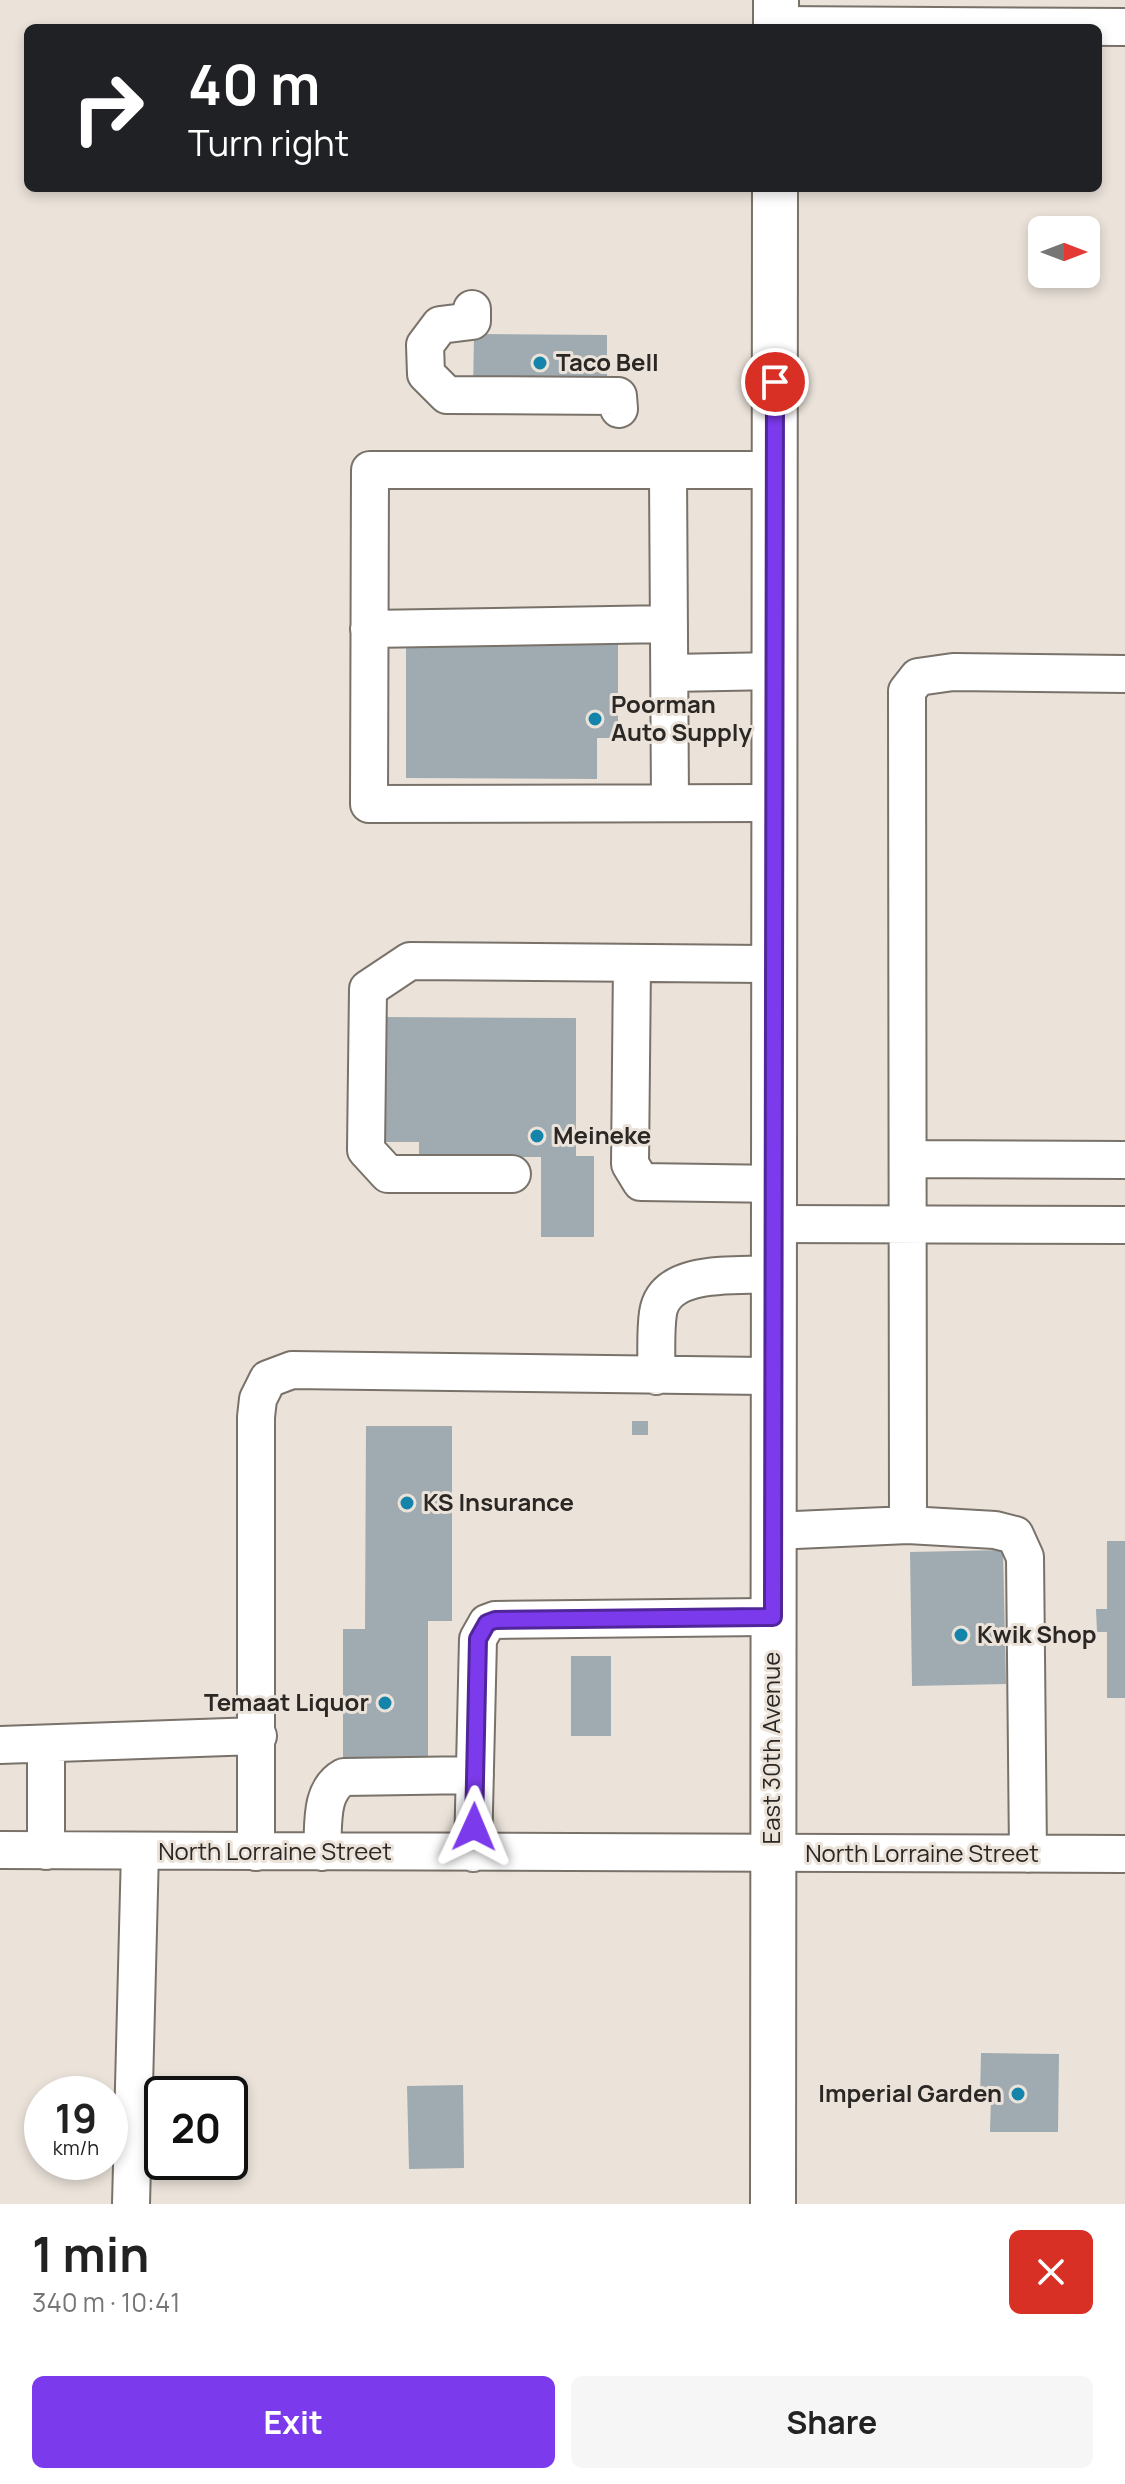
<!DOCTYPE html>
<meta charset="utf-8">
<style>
body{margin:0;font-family:Manrope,sans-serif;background:#f6f6f6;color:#222;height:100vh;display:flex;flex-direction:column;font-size:30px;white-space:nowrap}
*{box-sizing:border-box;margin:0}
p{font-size:26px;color:#767676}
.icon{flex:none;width:44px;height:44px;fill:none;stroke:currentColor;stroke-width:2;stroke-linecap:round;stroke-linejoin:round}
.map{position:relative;height:2204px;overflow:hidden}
.sheet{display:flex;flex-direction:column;background:#fff;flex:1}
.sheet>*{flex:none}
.top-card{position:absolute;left:24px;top:24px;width:1078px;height:168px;border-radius:12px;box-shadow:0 4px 12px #0003;background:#202124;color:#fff;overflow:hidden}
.needle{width:52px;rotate:90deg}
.controls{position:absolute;left:1028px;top:216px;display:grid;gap:16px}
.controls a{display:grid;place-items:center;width:72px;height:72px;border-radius:12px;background:#fff;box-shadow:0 4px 12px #0003;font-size:40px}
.speed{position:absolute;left:24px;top:2076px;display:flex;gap:16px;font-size:40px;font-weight:700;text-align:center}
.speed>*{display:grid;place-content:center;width:104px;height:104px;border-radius:50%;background:#fff;box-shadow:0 4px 12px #0003;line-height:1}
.speed small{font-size:20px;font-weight:400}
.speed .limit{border:4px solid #111;border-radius:12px;background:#fff;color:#111}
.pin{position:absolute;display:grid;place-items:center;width:68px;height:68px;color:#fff;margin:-34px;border:4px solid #fff;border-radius:50%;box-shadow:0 2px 8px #0007}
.me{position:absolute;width:88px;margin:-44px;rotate:1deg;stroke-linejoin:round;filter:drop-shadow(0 0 6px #0008)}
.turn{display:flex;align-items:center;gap:28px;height:168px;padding:0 32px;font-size:36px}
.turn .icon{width:104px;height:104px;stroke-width:2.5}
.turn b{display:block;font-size:56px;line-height:68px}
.round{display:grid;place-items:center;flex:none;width:84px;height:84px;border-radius:12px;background:#f6f6f6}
.head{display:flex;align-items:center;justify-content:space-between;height:136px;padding:0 32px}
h1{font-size:48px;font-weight:700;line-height:60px}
.action{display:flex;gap:16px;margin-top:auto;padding:16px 32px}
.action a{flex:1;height:92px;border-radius:12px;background:#7c3aed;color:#fff;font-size:32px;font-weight:700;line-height:92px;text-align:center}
.action a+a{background:#f6f6f6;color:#222}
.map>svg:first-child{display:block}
.building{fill:#9fabb0}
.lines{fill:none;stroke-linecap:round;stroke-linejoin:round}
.minor-casing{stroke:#79726a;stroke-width:40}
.major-casing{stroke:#79726a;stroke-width:48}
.minor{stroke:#fff;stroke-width:36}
.major{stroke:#fff;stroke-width:44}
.route-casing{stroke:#51269a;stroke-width:20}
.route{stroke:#7c3aed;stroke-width:14}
.poi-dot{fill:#1484ab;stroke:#ebe3da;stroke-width:3}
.labels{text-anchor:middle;stroke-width:6;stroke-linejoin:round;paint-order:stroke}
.poi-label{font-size:24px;font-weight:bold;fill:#2a2724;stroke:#ebe3da;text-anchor:start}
.street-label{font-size:24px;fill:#2a2724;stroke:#ebe3da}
</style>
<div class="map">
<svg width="1125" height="2204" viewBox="0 0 1125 2204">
<rect width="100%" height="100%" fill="#ebe3da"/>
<path class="building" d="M474,334L607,335V393L473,392Z
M406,640H618V738H597V779L406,778Z
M383,1017L576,1018V1156H594V1237H541V1157H419V1142H382Z
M632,1421H648V1435H632Z
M366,1426H452V1621H428V1760L343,1759V1629H365Z
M1107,1541H1125V1698H1107V1632H1097L1096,1609H1107Z
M1003,1550L1006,1684L912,1686L910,1552Z
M571,1656H611V1736H571Z
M981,2053L1059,2054L1058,2132H990L991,2098H980Z
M463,2085L464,2168L409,2169L407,2086Z"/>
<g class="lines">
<defs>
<path id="minor" d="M776,25L1125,27
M472,309V321L440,325L425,345L426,374L447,395L618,396L619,409
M668,472L670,803
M369,629L669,624
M670,673L774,671
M774,803L369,804L370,470H775
M632,963L630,1164L641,1182L773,1184
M909,1159L1125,1160
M512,1174H388L366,1150L368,989L410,961L774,964
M773,1224L1125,1225
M656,1376C657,1355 655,1333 658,1313C665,1267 739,1277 773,1274
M908,1525L995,1530L1015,1535L1025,1557L1028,1854
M773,1531L908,1525L907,691L918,677L953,672L1125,674
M46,1744V1851
M0,1745L258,1736
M0,1850L1125,1854
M256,1852V1417L258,1399L268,1379L292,1370L773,1376
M322,1852C324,1825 319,1791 344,1777L475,1775
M473,1853L478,1639L487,1623L495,1620L773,1617
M131,2204L140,1851"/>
<path id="major" d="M776,28V0
M773,2204L775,188"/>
</defs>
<use href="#minor" class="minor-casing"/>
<use href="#major" class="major-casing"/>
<use href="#minor" class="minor"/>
<use href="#major" class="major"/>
</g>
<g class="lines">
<defs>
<path id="route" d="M474,1827L478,1639L487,1623L495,1620L773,1617L775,382"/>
</defs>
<use href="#route" class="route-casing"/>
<use href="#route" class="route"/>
</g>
<g class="poi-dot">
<circle cx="540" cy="363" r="8"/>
<circle cx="595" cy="719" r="8"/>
<circle cx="537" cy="1136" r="8"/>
<circle cx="407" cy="1503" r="8"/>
<circle cx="961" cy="1635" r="8"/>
<circle cx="385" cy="1703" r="8"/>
<circle cx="1018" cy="2094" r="8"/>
</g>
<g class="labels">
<g class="poi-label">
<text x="556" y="371">Taco Bell</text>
<text x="611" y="713">Poorman<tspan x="611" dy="28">Auto Supply</tspan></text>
<text x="553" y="1144">Meineke</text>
<text x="423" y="1511">KS Insurance</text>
<text x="977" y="1643">Kwik Shop</text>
<text x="369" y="1711" text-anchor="end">Temaat Liquor</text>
<text x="1002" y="2102" text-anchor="end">Imperial Garden</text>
</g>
<g class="street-label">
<text transform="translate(772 1748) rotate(-90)" y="8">East 30th Avenue</text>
<text x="275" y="1860">North Lorraine Street</text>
<text x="922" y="1862">North Lorraine Street</text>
</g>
</g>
</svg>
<div class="controls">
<a><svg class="needle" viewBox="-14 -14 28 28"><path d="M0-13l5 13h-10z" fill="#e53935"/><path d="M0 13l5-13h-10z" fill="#767676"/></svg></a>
</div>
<div class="speed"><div>19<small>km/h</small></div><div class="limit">20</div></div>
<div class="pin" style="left:775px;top:382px;background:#d93025"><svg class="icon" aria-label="arrive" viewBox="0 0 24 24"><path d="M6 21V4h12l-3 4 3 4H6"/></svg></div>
<svg class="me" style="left:474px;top:1827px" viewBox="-20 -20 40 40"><path d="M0-17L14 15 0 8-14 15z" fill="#7c3aed" stroke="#fff" stroke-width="4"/></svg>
<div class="top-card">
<div class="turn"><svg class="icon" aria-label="right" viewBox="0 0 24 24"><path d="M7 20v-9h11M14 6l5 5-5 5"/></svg><div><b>40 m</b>Turn right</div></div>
</div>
</div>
<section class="sheet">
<div class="head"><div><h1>1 min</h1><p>340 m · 10:41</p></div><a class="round" style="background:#d93025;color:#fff"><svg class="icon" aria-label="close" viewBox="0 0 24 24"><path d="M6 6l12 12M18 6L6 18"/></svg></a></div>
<div class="action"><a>Exit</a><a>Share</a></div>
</section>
